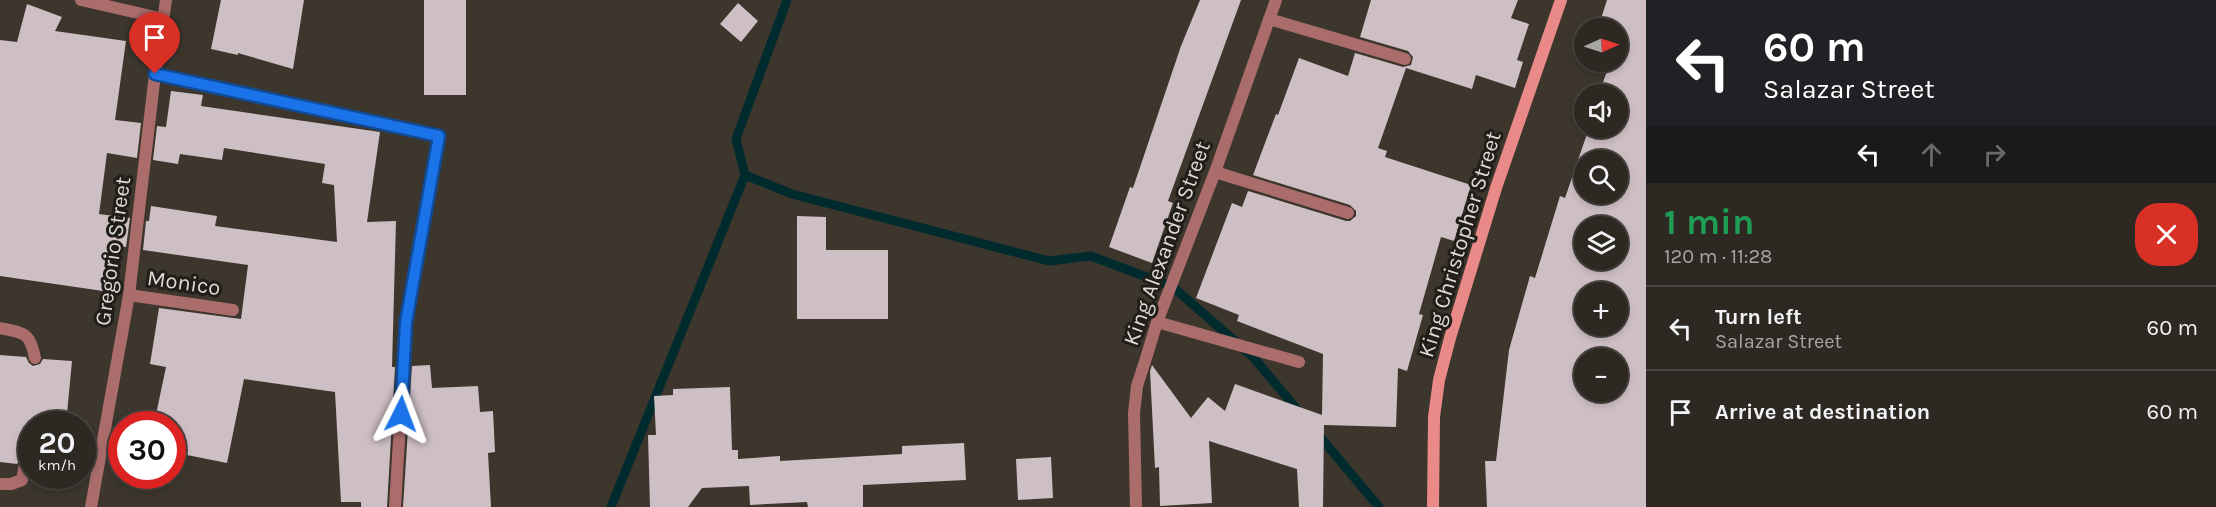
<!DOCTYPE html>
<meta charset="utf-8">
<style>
body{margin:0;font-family:Karla,sans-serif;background:#39342f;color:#f1f3f6;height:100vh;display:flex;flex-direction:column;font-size:22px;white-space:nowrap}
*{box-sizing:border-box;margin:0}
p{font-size:20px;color:#a7a6a5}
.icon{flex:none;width:33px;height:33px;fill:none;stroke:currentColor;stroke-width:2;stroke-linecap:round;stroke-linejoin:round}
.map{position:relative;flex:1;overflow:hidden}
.sheet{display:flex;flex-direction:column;background:#2d2822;width:570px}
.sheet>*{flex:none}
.guide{background:#202124;color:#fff;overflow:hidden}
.needle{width:39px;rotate:87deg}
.tools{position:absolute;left:1574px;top:18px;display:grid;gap:12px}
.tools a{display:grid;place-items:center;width:54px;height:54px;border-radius:50%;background:#2d2822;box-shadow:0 3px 9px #0003,0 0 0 2px #484440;font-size:30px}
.speed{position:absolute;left:18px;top:411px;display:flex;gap:12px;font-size:30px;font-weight:700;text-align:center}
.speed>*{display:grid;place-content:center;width:78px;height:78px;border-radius:50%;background:#2d2822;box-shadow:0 3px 9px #0003,0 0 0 2px #484440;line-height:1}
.speed small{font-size:15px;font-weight:400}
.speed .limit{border:9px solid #d22;background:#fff;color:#111}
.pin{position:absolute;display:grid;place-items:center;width:51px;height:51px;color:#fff;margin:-62px -26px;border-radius:50% 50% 50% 0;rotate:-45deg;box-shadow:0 0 6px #0007}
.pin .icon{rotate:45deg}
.me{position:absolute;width:66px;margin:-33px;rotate:3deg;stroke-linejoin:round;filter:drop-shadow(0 0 4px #0008)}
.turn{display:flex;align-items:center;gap:21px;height:126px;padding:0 18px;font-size:27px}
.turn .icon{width:78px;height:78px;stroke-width:2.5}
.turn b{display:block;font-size:42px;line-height:51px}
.lanes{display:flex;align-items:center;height:57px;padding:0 18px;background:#0003;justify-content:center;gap:30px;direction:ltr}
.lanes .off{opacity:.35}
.round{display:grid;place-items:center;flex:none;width:63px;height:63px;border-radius:24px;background:#39342f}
.headline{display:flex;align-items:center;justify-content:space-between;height:102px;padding:0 18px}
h1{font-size:36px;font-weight:700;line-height:45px;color:#1e9e55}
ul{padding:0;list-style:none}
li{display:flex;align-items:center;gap:18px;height:84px;padding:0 18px;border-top:2px solid #484440}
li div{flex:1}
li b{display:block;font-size:22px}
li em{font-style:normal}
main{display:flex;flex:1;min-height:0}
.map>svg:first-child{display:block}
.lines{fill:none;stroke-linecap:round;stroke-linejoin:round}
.stream{stroke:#002b2e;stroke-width:9}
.building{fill:#cebfc4;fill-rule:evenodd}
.lane{stroke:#aa6d6c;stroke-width:12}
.street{stroke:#aa6d6c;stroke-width:12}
.secondary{stroke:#ea8a88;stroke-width:12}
.route-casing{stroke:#114b97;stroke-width:15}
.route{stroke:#1a73e8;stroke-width:10}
.labels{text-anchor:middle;stroke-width:6;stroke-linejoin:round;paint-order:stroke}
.street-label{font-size:22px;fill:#ddd9d3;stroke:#211e1a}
</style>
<main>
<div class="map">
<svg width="1646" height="507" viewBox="0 0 1646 507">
<rect width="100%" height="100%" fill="#3c362d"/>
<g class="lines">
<path class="stream" d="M787,0L736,139L745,175L792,194L1049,261L1091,256L1173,287L1253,357L1300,413
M1316,432L1379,507
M611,507L745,175"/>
</g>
<path class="building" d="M221,0H304L293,69L238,53V55L211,49Z
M424,0H466V95H424Z
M1200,0H1241L1168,201L1173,203L1152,263L1109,247L1130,187L1133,188L1181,46Z
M1371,0H1518L1511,18L1529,24L1517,60L1523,62L1515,88L1476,75L1472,89L1406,68L1378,148L1387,151L1385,157L1471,185L1454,241L1441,237L1419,314L1423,315L1407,371L1398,368L1396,427L1324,425L1323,507H1299L1297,469L1209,441L1212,503L1160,506L1159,467L1155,468L1150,371L1152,365L1191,418L1208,397L1225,411L1235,384L1322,415L1323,354L1237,321L1239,315L1196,298L1232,203L1242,207L1248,191L1346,221H1350L1356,216V211L1350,205L1253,175L1276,114L1278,115L1299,58L1348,76L1355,53L1403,67L1411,65L1413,57L1408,51L1360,37Z
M1607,0H1646V507H1487L1485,461H1496L1509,350L1530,276L1535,278L1560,196L1565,198L1589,128H1617V94H1599L1610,62H1617V41L1621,28H1598ZM1584,160H1617V194H1584ZM1584,226H1617V260H1584ZM1584,292H1617V326H1584ZM1584,358H1617V392H1584Z
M738,3L758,21L741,42L720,24Z
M27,4L62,17L55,31L126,41L115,120L141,123L137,158L107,153L99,214L130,218L126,247L110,245L103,291L0,276V40L17,42Z
M171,91L203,95L201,106L380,132L367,222L396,221L392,367H395L387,507H361V502H341L335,392L244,379L227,463L172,452V424H154L166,367L150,364L159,308L241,319L248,265L143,250L146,221H149L151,206L217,216L215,226L337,242L334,185L322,183L325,164L224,148L222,160L180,154L178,164L153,160L157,126L166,127Z
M797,216L826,217V250H888V319H797Z
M0,355L26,357L29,363L33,366L40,364L43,359L72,361L66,424H32V459L23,456L17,464L0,462Z
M430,365L432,388L478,386L480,412L493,411L495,452L488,453L491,507H403L412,366Z
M730,387L732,450H738V459L780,456V461L902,454V446L964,443L966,480L863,485V507H808L807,502L750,505L749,486L702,488L688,507H650L648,435H656L654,396L673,395V389Z
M1051,457L1053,498L1018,500L1016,459Z"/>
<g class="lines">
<path class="lane" d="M1269,19L1405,59
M1215,172L1348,213
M129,295L233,310
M1157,322L1299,362
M0,328C24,333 30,332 35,358
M1147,355L1157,322L1215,172L1276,0
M0,484H11L22,480L25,464"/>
<path class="street" d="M81,0L164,19
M155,74L439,136L406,322L395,507
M91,507L129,295L155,74L166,0
M1136,507L1134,413L1137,386L1147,355"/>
<path class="secondary" d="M1433,507L1434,417L1439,380L1450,338L1496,188L1561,0"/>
</g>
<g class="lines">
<defs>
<path id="route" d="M155,74L439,136L406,322L401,414"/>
</defs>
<use href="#route" class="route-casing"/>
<use href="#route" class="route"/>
</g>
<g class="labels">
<g class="street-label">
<text transform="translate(1166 243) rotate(-70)" y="8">King Alexander Street</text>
<text transform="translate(1459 244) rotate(-73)" y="8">King Christopher Street</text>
<text transform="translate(112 251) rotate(-82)" y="8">Gregorio Street</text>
<text transform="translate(184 282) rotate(8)" y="8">Monico</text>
</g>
</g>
</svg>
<div class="tools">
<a><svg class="needle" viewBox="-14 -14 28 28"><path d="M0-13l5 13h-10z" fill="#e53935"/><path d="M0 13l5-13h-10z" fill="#a7a6a5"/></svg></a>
<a><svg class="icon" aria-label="sound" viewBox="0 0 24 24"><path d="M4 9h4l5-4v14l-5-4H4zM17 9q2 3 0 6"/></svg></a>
<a><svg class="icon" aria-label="search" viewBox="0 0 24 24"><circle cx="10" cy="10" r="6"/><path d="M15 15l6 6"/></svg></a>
<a><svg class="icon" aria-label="layers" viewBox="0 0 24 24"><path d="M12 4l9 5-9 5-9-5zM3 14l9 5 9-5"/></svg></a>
<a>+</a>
<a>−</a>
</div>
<div class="speed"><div>20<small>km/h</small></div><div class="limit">30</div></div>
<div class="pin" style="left:155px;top:74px;background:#d93025"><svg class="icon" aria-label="arrive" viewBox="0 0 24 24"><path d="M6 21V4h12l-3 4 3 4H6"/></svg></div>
<svg class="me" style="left:401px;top:414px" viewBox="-20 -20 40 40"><path d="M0-17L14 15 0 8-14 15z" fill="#1a73e8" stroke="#fff" stroke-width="4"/></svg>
</div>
<section class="sheet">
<div class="guide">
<div class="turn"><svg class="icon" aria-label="left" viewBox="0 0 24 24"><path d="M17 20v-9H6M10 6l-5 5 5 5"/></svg><div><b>60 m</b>Salazar Street</div></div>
<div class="lanes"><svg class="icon" aria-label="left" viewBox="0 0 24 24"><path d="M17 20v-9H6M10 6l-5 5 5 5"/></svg><svg class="icon off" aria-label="ahead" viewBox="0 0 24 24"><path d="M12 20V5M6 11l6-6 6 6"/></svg><svg class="icon off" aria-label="right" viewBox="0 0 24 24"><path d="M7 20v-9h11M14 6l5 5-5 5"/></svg></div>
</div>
<div class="headline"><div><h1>1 min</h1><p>120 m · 11:28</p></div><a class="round" style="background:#d93025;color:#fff"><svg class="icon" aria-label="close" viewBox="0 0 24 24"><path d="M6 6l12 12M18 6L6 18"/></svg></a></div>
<ul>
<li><svg class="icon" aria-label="left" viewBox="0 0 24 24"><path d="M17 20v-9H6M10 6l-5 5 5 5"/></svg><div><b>Turn left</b><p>Salazar Street</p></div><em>60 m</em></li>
<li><svg class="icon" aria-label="arrive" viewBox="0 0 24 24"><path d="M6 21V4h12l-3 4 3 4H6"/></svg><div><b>Arrive at destination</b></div><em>60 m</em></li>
</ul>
</section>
</main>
